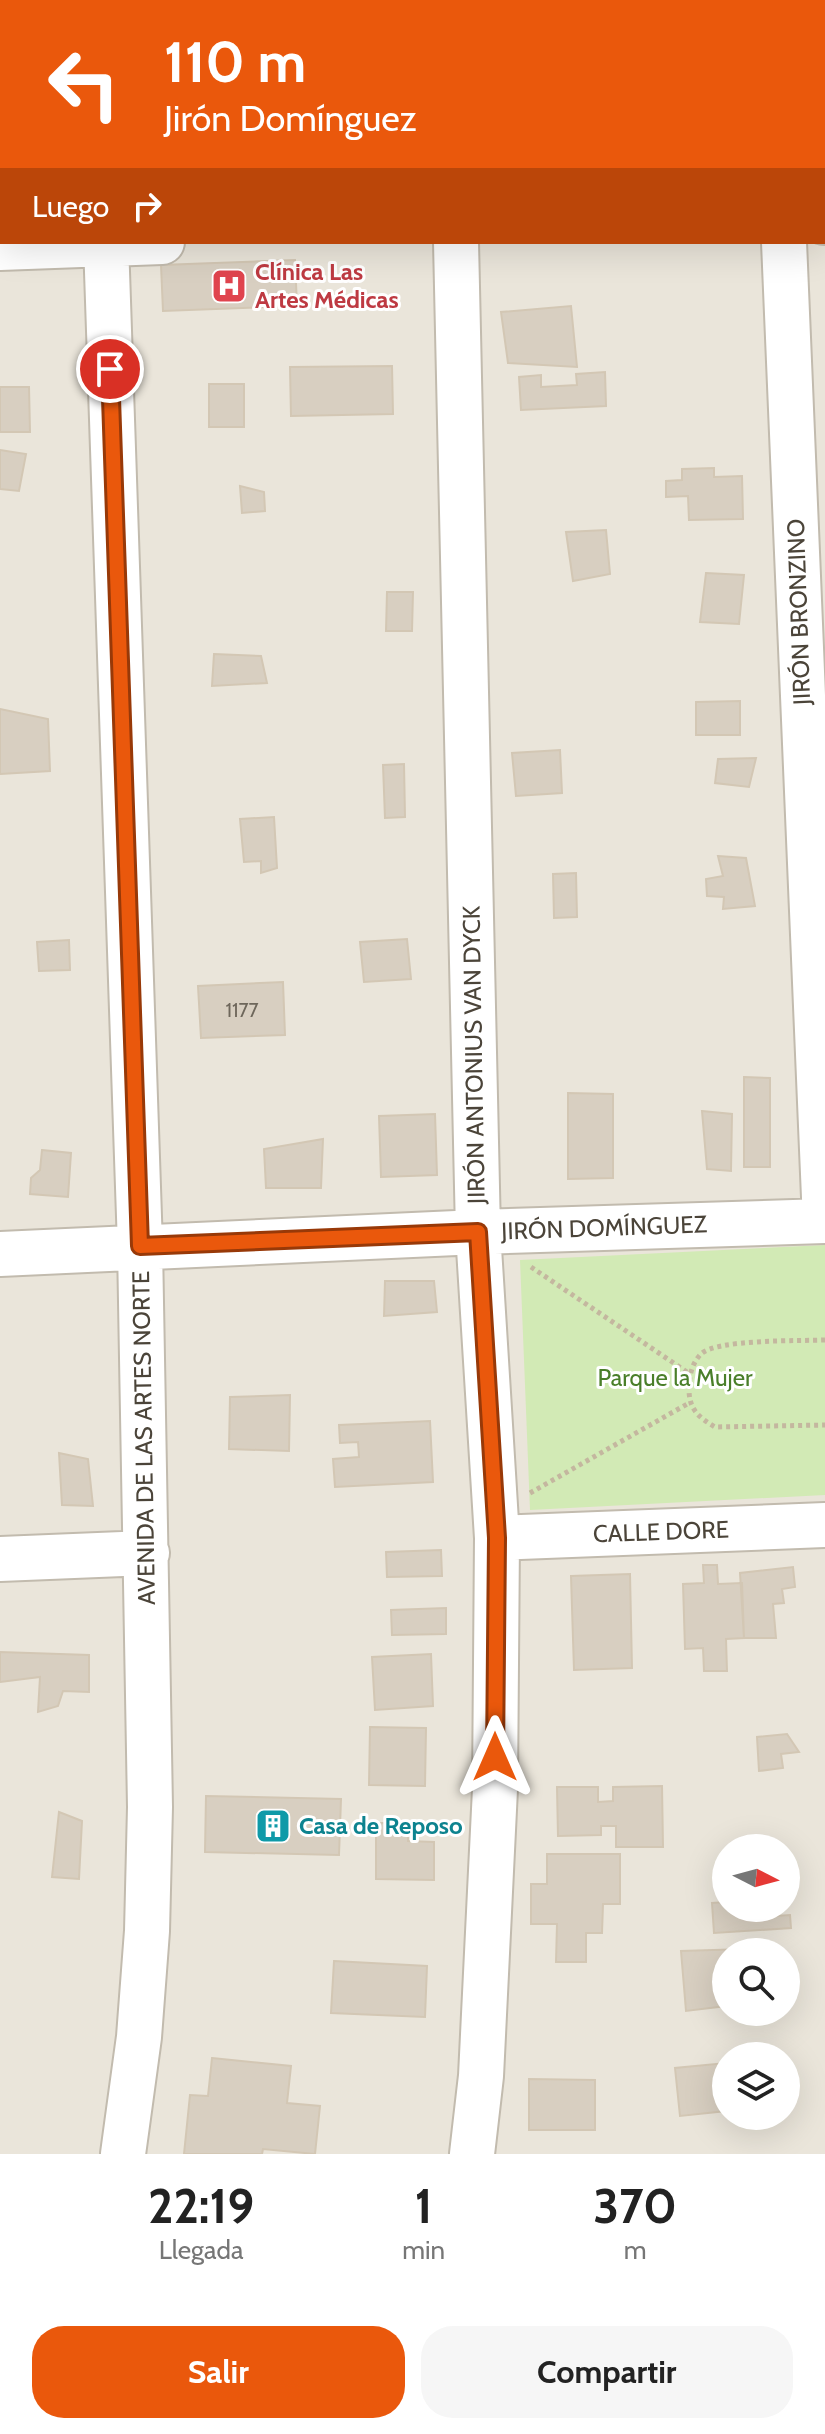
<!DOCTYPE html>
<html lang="es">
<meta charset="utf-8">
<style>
body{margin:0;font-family:Cabin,sans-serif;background:#f6f6f6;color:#222;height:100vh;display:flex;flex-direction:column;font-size:30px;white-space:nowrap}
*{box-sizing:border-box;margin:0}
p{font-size:26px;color:#767676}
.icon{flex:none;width:44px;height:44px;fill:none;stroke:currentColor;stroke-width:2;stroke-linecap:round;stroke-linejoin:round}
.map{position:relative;height:2154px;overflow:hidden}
.side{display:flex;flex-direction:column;background:#fff;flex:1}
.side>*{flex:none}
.banner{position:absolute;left:0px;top:0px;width:826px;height:244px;box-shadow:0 8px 32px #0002;background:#ea580c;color:#fff;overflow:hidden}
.needle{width:52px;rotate:96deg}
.fabs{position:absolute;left:712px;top:1834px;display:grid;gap:16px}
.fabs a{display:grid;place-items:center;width:88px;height:88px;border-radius:50%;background:#fff;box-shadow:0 8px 32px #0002;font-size:40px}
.pin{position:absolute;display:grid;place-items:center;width:68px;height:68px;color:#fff;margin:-34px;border:4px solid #fff;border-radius:50%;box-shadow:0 2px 8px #0007}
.me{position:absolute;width:88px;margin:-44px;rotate:0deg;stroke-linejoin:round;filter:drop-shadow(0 0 6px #0008)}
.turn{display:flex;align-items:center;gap:28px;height:168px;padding:0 32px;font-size:36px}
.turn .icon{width:104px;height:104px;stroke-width:2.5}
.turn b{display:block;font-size:56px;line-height:68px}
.then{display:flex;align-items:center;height:76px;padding:0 32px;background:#0003;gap:16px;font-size:30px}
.eta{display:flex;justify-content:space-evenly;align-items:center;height:136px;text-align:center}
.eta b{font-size:48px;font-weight:700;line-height:56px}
.action{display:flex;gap:16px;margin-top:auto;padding:16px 32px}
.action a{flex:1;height:92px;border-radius:32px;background:#ea580c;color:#fff;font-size:32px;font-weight:700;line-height:92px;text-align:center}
.action a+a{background:#f6f6f6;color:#222}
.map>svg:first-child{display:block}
.residential{fill:#eae5da;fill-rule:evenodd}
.green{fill:#d2eab5}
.building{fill:#d8cfc1;stroke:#d3c7b4;stroke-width:2}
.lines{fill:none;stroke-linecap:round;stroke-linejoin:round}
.minor-casing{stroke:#c2bbae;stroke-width:48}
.path{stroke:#c4b79f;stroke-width:5;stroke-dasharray:4 4;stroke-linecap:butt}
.minor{stroke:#fff;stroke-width:44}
.route-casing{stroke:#983908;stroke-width:20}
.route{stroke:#ea580c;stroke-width:14}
.labels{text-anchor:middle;stroke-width:6;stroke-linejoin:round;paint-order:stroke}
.number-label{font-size:20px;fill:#6e675b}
.health-label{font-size:24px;font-weight:bold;fill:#be3a42;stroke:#fff;text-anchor:start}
.street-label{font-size:24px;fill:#4b4439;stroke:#fff}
.park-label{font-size:24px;fill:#4a7f2a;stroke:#fff}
.culture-label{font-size:24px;font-weight:bold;fill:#0d838f;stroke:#fff;text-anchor:start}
</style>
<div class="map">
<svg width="825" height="2154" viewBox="0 0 825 2154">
<rect width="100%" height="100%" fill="#f6f3ec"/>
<path class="residential" d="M0,0H825V2154H0ZM2,2H824V242H2ZM726,1848H786V1908H726ZM726,1952H786V2012H726ZM726,2056H786V2116H726Z"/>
<path class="green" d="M825,1245V1495L530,1510L520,1260Z"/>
<path class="building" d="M0,0H36V2H2L0,16Z
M157,0H213V2H157Z
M213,0H275V2H213Z
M383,0H439V2H383Z
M459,0H500V2H460Z
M0,16H2L0,84Z
M295,260L297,306L163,311L161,265Z
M571,306L577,367L508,363L501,312Z
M392,366L393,414L291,416L290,367Z
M605,372L606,406L521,410L519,377L541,375V387L577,385L576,374Z
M209,384H244V427H209Z
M0,387H29L30,432H0Z
M0,450L26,454L19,491L0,489Z
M714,468V477L742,476L743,519L689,520L688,496L666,497V481L682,480V469Z
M240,486L264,492L265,511L242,513Z
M606,530L610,574L573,581L566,532Z
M706,573L744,575L739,624L700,622Z
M387,592H413L412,631H386Z
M214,654L261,656L267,683L212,686Z
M740,701V735H696V702Z
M0,709L48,719L50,771L0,774Z
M560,750L562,793L516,796L512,753Z
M756,758L749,787L715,783L718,759Z
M404,764L405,817L385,818L383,765Z
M274,817L277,868L261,873V861L244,862L240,819Z
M718,856L746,858L755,906L723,909L724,897L707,896L706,879L723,876Z
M576,873L577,917L554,918L553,874Z
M407,939L411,979L364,982L360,942Z
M69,940L70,970L39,971L37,942Z
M283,982L285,1035L201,1038L198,986Z
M744,1077L770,1078V1167H744Z
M568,1093L613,1094V1178L568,1179Z
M702,1111L732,1114L731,1171L707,1169Z
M435,1114L437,1175L381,1177L379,1116Z
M323,1139L321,1188H266L264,1149Z
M42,1150L71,1153L68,1197L30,1194L31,1178L40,1170Z
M385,1281H434L437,1312L384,1316Z
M290,1395L289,1451L229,1449L230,1397Z
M430,1421L433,1482L335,1487L333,1459L359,1457L358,1442L340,1443L339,1425Z
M59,1453L88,1459L93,1506L62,1505Z
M441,1550L442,1576L387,1577L386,1552Z
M703,1565H717L718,1584L742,1583L744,1638L726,1639L727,1671H704L703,1648L685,1649L683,1584L704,1583Z
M793,1567L795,1587L782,1589L784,1603L773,1604L776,1638H744L740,1573Z
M630,1574L632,1668L574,1670L571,1576Z
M446,1608V1634L392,1635L391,1610Z
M0,1652L89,1655V1692L63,1691L58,1706L38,1712L40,1677L0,1682Z
M431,1654L433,1706L375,1710L372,1657Z
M370,1727L426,1728L425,1786L369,1785Z
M787,1734L799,1752L781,1754L783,1768L759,1771L757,1737Z
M662,1786L663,1847H616V1826H601V1835L558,1836L557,1787H598V1802L613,1801V1787Z
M206,1796L341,1799L339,1855L205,1852Z
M59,1812L82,1821L79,1879L52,1877Z
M376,1823H408V1841L434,1842V1880L376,1879Z
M547,1854H620V1904H603L602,1933H586V1962H556L557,1924H531V1884H547Z
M726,1902V1908H776V1916L790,1915L791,1928L714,1933L712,1903Z
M780,1948V1952H726V2006L686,2011L681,1951Z
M334,1961L427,1966L425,2017L331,2013Z
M212,2058L291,2066L287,2103L320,2106L315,2154L263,2149L262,2154H184L190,2095L208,2096Z
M726,2063V2111L680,2116L675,2068Z
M529,2079L595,2080V2130H529Z"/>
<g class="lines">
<defs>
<path id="minor" d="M100,0V2
M779,0V2
M824,222H825
M106,242L140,1246L150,1807L147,1931L139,2037L123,2154
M456,242L478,1232L497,1538L495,1789L481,2076L472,2154
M0,248L162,242
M0,1254L478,1232L825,1221L784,242
M497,1538L825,1525
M0,1559L147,1553"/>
</defs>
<use href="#minor" class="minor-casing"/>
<path class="path" d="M531,1267L690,1374
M825,1340C800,1341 716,1339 701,1354C692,1363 689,1376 689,1389C689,1409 698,1417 715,1427L825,1425
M530,1493L689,1403"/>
<use href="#minor" class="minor"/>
</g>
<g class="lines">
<defs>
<path id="route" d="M110,369L140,1246L478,1232L497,1538L495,1757"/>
</defs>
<use href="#route" class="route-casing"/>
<use href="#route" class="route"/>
</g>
<defs>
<symbol id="hospital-square" viewBox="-11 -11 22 22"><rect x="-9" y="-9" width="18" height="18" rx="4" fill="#e0444e" stroke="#fff"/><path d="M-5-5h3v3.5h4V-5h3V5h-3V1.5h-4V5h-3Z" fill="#fff"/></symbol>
<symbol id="building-square" viewBox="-11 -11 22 22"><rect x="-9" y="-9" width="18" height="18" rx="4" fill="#0f9aa8" stroke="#fff"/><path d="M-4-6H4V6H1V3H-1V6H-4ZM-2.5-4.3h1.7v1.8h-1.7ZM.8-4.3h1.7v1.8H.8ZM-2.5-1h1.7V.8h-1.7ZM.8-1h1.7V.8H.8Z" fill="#fff"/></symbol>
</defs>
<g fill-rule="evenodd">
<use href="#hospital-square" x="209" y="266" width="40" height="40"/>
<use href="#building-square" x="253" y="1806" width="40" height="40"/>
</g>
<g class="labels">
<g class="number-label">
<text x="242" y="1017">1177</text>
</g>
<g class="health-label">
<text x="255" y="280">Clínica Las<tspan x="255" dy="28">Artes Médicas</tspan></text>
</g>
<g class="street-label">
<text transform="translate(799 612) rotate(-92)" y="8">JIRÓN BRONZINO</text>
<text transform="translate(474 1055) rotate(-91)" y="8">JIRÓN ANTONIUS VAN DYCK</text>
<text transform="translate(604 1228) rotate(-2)" y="8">JIRÓN DOMÍNGUEZ</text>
<text transform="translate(144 1438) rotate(-91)" y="8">AVENIDA DE LAS ARTES NORTE</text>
<text transform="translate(661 1532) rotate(-2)" y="8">CALLE DORE</text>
</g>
<g class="park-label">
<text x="675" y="1386">Parque la Mujer</text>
</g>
<g class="culture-label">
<text x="299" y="1834">Casa de Reposo</text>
</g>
</g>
</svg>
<div class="fabs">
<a><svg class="needle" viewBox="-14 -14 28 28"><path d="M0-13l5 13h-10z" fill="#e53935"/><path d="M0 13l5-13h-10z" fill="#767676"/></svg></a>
<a><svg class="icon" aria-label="search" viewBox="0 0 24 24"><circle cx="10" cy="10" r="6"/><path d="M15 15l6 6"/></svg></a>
<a><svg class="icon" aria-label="layers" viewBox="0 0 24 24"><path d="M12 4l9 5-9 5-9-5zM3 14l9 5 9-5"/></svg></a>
</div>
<div class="pin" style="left:110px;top:369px;background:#d93025"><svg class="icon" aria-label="arrive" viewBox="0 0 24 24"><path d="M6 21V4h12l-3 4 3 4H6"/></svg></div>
<svg class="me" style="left:495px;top:1757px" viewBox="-20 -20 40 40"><path d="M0-17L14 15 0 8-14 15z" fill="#ea580c" stroke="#fff" stroke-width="4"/></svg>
<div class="banner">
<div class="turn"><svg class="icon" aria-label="left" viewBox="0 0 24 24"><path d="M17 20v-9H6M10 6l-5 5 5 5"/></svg><div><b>110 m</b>Jirón Domínguez</div></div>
<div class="then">Luego<svg class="icon" aria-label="right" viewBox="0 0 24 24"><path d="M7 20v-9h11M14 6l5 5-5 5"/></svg></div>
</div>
</div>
<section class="side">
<div class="eta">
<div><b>22:19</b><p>Llegada</p></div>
<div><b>1</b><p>min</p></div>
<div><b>370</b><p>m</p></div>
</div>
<div class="action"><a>Salir</a><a>Compartir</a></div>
</section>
